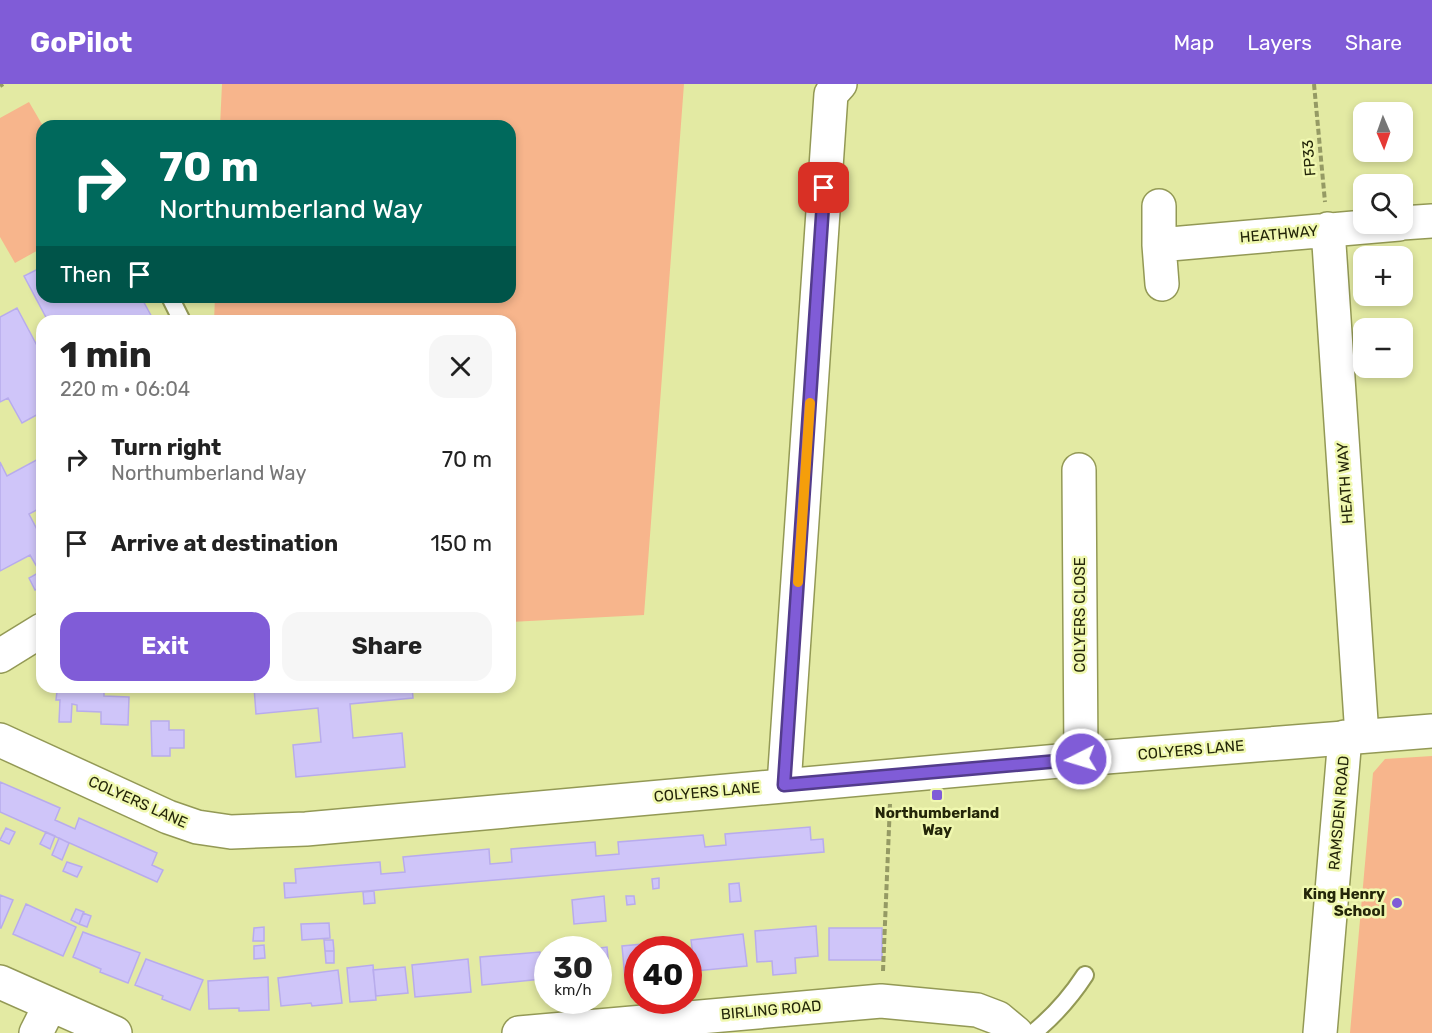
<!DOCTYPE html>
<meta charset="utf-8">
<style>
body{margin:0;font-family:Rubik,sans-serif;background:#f6f6f6;color:#222;height:100vh;display:flex;flex-direction:column;font-size:22px;white-space:nowrap}
*{box-sizing:border-box;margin:0}
p{font-size:20px;color:#767676}
.icon{flex:none;width:33px;height:33px;fill:none;stroke:currentColor;stroke-width:2;stroke-linecap:round;stroke-linejoin:round}
.map{position:relative;flex:1;overflow:hidden}
.side{position:absolute;left:36px;top:231px;width:480px;height:378px;display:flex;flex-direction:column;background:#fff;border-radius:18px;box-shadow:0 3px 9px #0003}
.side>*{flex:none}
.hud{position:absolute;left:36px;top:36px;width:480px;height:183px;border-radius:18px;box-shadow:0 3px 9px #0003;background:#00695c;color:#fff;overflow:hidden}
.needle{width:39px;rotate:178deg}
.tools{position:absolute;left:1353px;top:18px;display:grid;gap:12px}
.tools a{display:grid;place-items:center;width:60px;height:60px;border-radius:12px;background:#fff;box-shadow:0 3px 9px #0003;font-size:30px}
.speed{position:absolute;left:534px;top:852px;display:flex;gap:12px;font-size:30px;font-weight:700;text-align:center}
.speed>*{display:grid;place-content:center;width:78px;height:78px;border-radius:50%;background:#fff;box-shadow:0 3px 9px #0003;line-height:1}
.speed small{font-size:15px;font-weight:400}
.speed .limit{border:9px solid #d22;background:#fff;color:#111}
.pin{position:absolute;display:grid;place-items:center;width:51px;height:51px;color:#fff;margin:-26px;border-radius:12px;box-shadow:0 3px 9px #0006}
.me{position:absolute;width:66px;margin:-33px;rotate:265deg;stroke-linejoin:round;filter:drop-shadow(0 0 4px #0008)}
.turn{display:flex;align-items:center;gap:21px;height:126px;padding:0 24px;font-size:27px}
.turn .icon{width:78px;height:78px;stroke-width:2.5}
.turn b{display:block;font-size:42px;line-height:51px}
.then{display:flex;align-items:center;height:57px;padding:0 24px;background:#0003;gap:12px;font-size:22px}
.round{display:grid;place-items:center;flex:none;width:63px;height:63px;border-radius:18px;background:#f6f6f6}
.overview{display:flex;align-items:center;justify-content:space-between;height:102px;padding:0 24px}
h1{font-size:36px;font-weight:700;line-height:45px}
.primary-button{display:flex;gap:12px;margin-top:auto;padding:12px 24px}
.primary-button a{flex:1;height:69px;border-radius:18px;background:#805cd7;color:#fff;font-size:24px;font-weight:700;line-height:69px;text-align:center}
.primary-button a+a{background:#f6f6f6;color:#222}
ul{padding:0;list-style:none}
li{display:flex;align-items:center;gap:18px;height:84px;padding:0 24px}
li div{flex:1}
li b{display:block;font-size:22px}
li em{font-style:normal}
header{display:flex;align-items:center;gap:36px;box-sizing:border-box;height:84px;padding:0 30px;background:#805cd7;color:#fff}
header strong{font-size:28px}
nav{display:flex;gap:33px;margin-inline-start:auto;font-size:21px}
.map>svg:first-child{display:block}
.green{fill:#f7b58c}
.building{fill:#cfc5f9;stroke:#b8acec;stroke-width:1.5}
.lines{fill:none;stroke-linecap:round;stroke-linejoin:round}
.service-casing{stroke:#939955;stroke-width:20}
.minor-casing{stroke:#939955;stroke-width:36}
.tertiary-casing{stroke:#939955;stroke-width:36}
.path{stroke:#959a64;stroke-width:4;stroke-dasharray:6 3;stroke-linecap:butt}
.service{stroke:#fff;stroke-width:16}
.minor{stroke:#fff;stroke-width:33}
.tertiary{stroke:#fff;stroke-width:33}
.route-casing{stroke:#533c8c;stroke-width:15}
.route{stroke:#805cd7;stroke-width:10}
.slow{stroke:#f59e0b;stroke-width:10}
.poi-dot{fill:#805cd7;stroke:#f0f8b0;stroke-width:2}
.labels{text-anchor:middle;stroke-width:5;stroke-linejoin:round;paint-order:stroke}
.street-label{font-size:15px;fill:#242609;stroke:#f0f8b0}
.poi-label{font-size:15px;font-weight:bold;fill:#242609;stroke:#f0f8b0}
</style>
<header>
<strong>GoPilot</strong>
<nav><a>Map</a><a>Layers</a><a>Share</a></nav>
</header>
<div class="map">
<svg width="1432" height="949" viewBox="0 0 1432 949">
<rect width="100%" height="100%" fill="#e3eaa3"/>
<path class="green" d="M222,0H684L644,531L510,538V237H214L215,213H510V42H220Z
M29,18L43,42L42,164L15,179L0,153V34Z
M1432,672V949H1350L1373,689L1385,675Z"/>
<path class="building" d="M42,183V213H141L154,237H48L24,192Z
M17,224L42,271V328L22,339L8,314L0,318V233Z
M42,373V423L29,430L42,455V502L35,506L29,494L40,488L30,471L0,487V378L7,392Z
M78,603H104V612L129,613L128,641L101,640V628L77,627V621L72,620L71,638H59L60,616H56L57,607H78Z
M254,603H412L413,614L350,620L353,654L402,649L405,683L296,693L293,661L321,658L318,624L256,630Z
M151,637H169V646H184V664H170V672H152Z
M0,698L60,724L55,736L75,745L79,734L157,769L152,781L163,786L157,798L0,728Z
M810,743L811,756L823,755L824,768L285,814L284,799H296L295,785L380,778L381,790L405,788L403,773L489,765L490,780L512,778L511,765L595,758L596,772L619,770L618,758L703,751L705,763L726,761L725,750Z
M6,744L15,748L9,760L0,756Z
M46,748L55,752L50,765L40,760Z
M59,754L69,759L62,776L52,771Z
M67,778L82,783L77,793L63,787Z
M659,794V804L653,805L652,795Z
M739,799L741,817L730,818L729,800Z
M374,807L375,819L364,820L363,808Z
M0,811L13,816L1,844H0Z
M604,812L606,837L574,840L572,816Z
M626,812H634L635,820L627,821Z
M26,820L76,843L63,872L13,850Z
M76,825L84,828L79,840L71,836Z
M83,829L91,832L87,843L79,840Z
M329,839L330,854L302,856L301,840Z
M816,842L818,872L795,874L796,889L773,891L772,877L757,878L755,847Z
M264,843V857H253L254,844Z
M829,844H882V876H829Z
M83,848L140,869L128,899L100,888L101,885L73,873Z
M743,850L747,882L695,887L691,856Z
M324,856H333L334,867H325Z
M675,857L676,866H638V893L625,894L622,862Z
M264,861L265,874L254,875V862Z
M607,863L610,895L598,896V866H584Z
M325,867H334V879H326Z
M540,868L542,895L482,901L480,873Z
M146,875L203,896L190,926L162,915L163,912L135,901Z
M468,875L471,908L415,913L412,881Z
M373,881L376,916L350,918L347,884Z
M405,883L408,909L376,912L373,886Z
M338,886L342,919L312,922L311,919L281,922L278,894Z
M268,893L269,926L239,927V924L209,925L208,897Z"/>
<g class="lines">
<defs>
<path id="service" d="M170,213L182,237
M1033,949C1054,932 1070,914 1085,891"/>
<path id="minor" d="M1159,122V161L1399,140
M1402,139L1432,137
M1328,145L1362,652
M1159,161L1162,200
M1079,386L1081,675
M0,572L42,546
M784,701L831,10L840,0
M0,898L115,949
M36,949L50,921
M519,949L881,917L977,926L998,934L1016,949
M1320,949L1345,653"/>
<path id="tertiary" d="M0,656L168,733L197,743L231,748L306,745L1081,675L1432,647"/>
</defs>
<use href="#service" class="service-casing"/>
<use href="#minor" class="minor-casing"/>
<use href="#tertiary" class="tertiary-casing"/>
<path class="path" d="M1314,0L1325,118
M0,2L3,0
M883,887L890,720"/>
<use href="#service" class="service"/>
<use href="#minor" class="minor"/>
<use href="#tertiary" class="tertiary"/>
</g>
<g class="lines">
<defs>
<path id="route" d="M824,104L784,701L1081,675"/>
</defs>
<use href="#route" class="route-casing"/>
<use href="#route" class="route"/>
<path class="slow" d="M798,498L810,319"/>
</g>
<g class="poi-dot">
<rect x="931" y="705" width="12" height="12" rx="3"/>
<circle cx="1397" cy="819" r="6"/>
</g>
<g class="labels">
<g class="street-label">
<text transform="translate(1309 74) rotate(-95)" y="5">FP33</text>
<text transform="translate(1279 150) rotate(-5)" y="5">HEATHWAY</text>
<text transform="translate(1345 399) rotate(-94)" y="5">HEATH WAY</text>
<text transform="translate(1080 531) rotate(-90)" y="5">COLYERS CLOSE</text>
<text transform="translate(1191 666) rotate(-5)" y="5">COLYERS LANE</text>
<text transform="translate(707 708) rotate(-5)" y="5">COLYERS LANE</text>
<text transform="translate(138 718) rotate(24)" y="5">COLYERS LANE</text>
<text transform="translate(1339 729) rotate(-85)" y="5">RAMSDEN ROAD</text>
<text transform="translate(771 926) rotate(-5)" y="5">BIRLING ROAD</text>
</g>
<g class="poi-label">
<text x="937" y="734">Northumberland<tspan x="937" dy="17">Way</tspan></text>
<text x="1385" y="815" text-anchor="end">King Henry<tspan x="1385" dy="17">School</tspan></text>
</g>
</g>
</svg>
<div class="tools">
<a><svg class="needle" viewBox="-14 -14 28 28"><path d="M0-13l5 13h-10z" fill="#e53935"/><path d="M0 13l5-13h-10z" fill="#767676"/></svg></a>
<a><svg class="icon" aria-label="search" viewBox="0 0 24 24"><circle cx="10" cy="10" r="6"/><path d="M15 15l6 6"/></svg></a>
<a>+</a>
<a>−</a>
</div>
<div class="speed"><div>30<small>km/h</small></div><div class="limit">40</div></div>
<div class="pin" style="left:824px;top:104px;background:#d93025"><svg class="icon" aria-label="arrive" viewBox="0 0 24 24"><path d="M6 21V4h12l-3 4 3 4H6"/></svg></div>
<svg class="me" style="left:1081px;top:675px" viewBox="-20 -20 40 40"><circle r="17" fill="#805cd7" stroke="#fff" stroke-width="3"/><path d="M0-11L8 9 0 5-8 9z" fill="#fff"/></svg>
<div class="hud">
<div class="turn"><svg class="icon" aria-label="right" viewBox="0 0 24 24"><path d="M7 20v-9h11M14 6l5 5-5 5"/></svg><div><b>70 m</b>Northumberland Way</div></div>
<div class="then">Then<svg class="icon" aria-label="arrive" viewBox="0 0 24 24"><path d="M6 21V4h12l-3 4 3 4H6"/></svg></div>
</div>
<section class="side">
<div class="overview"><div><h1>1 min</h1><p>220 m · 06:04</p></div><a class="round"><svg class="icon" aria-label="close" viewBox="0 0 24 24"><path d="M6 6l12 12M18 6L6 18"/></svg></a></div>
<ul>
<li><svg class="icon" aria-label="right" viewBox="0 0 24 24"><path d="M7 20v-9h11M14 6l5 5-5 5"/></svg><div><b>Turn right</b><p>Northumberland Way</p></div><em>70 m</em></li>
<li><svg class="icon" aria-label="arrive" viewBox="0 0 24 24"><path d="M6 21V4h12l-3 4 3 4H6"/></svg><div><b>Arrive at destination</b></div><em>150 m</em></li>
</ul>
<div class="primary-button"><a>Exit</a><a>Share</a></div>
</section>
</div>
